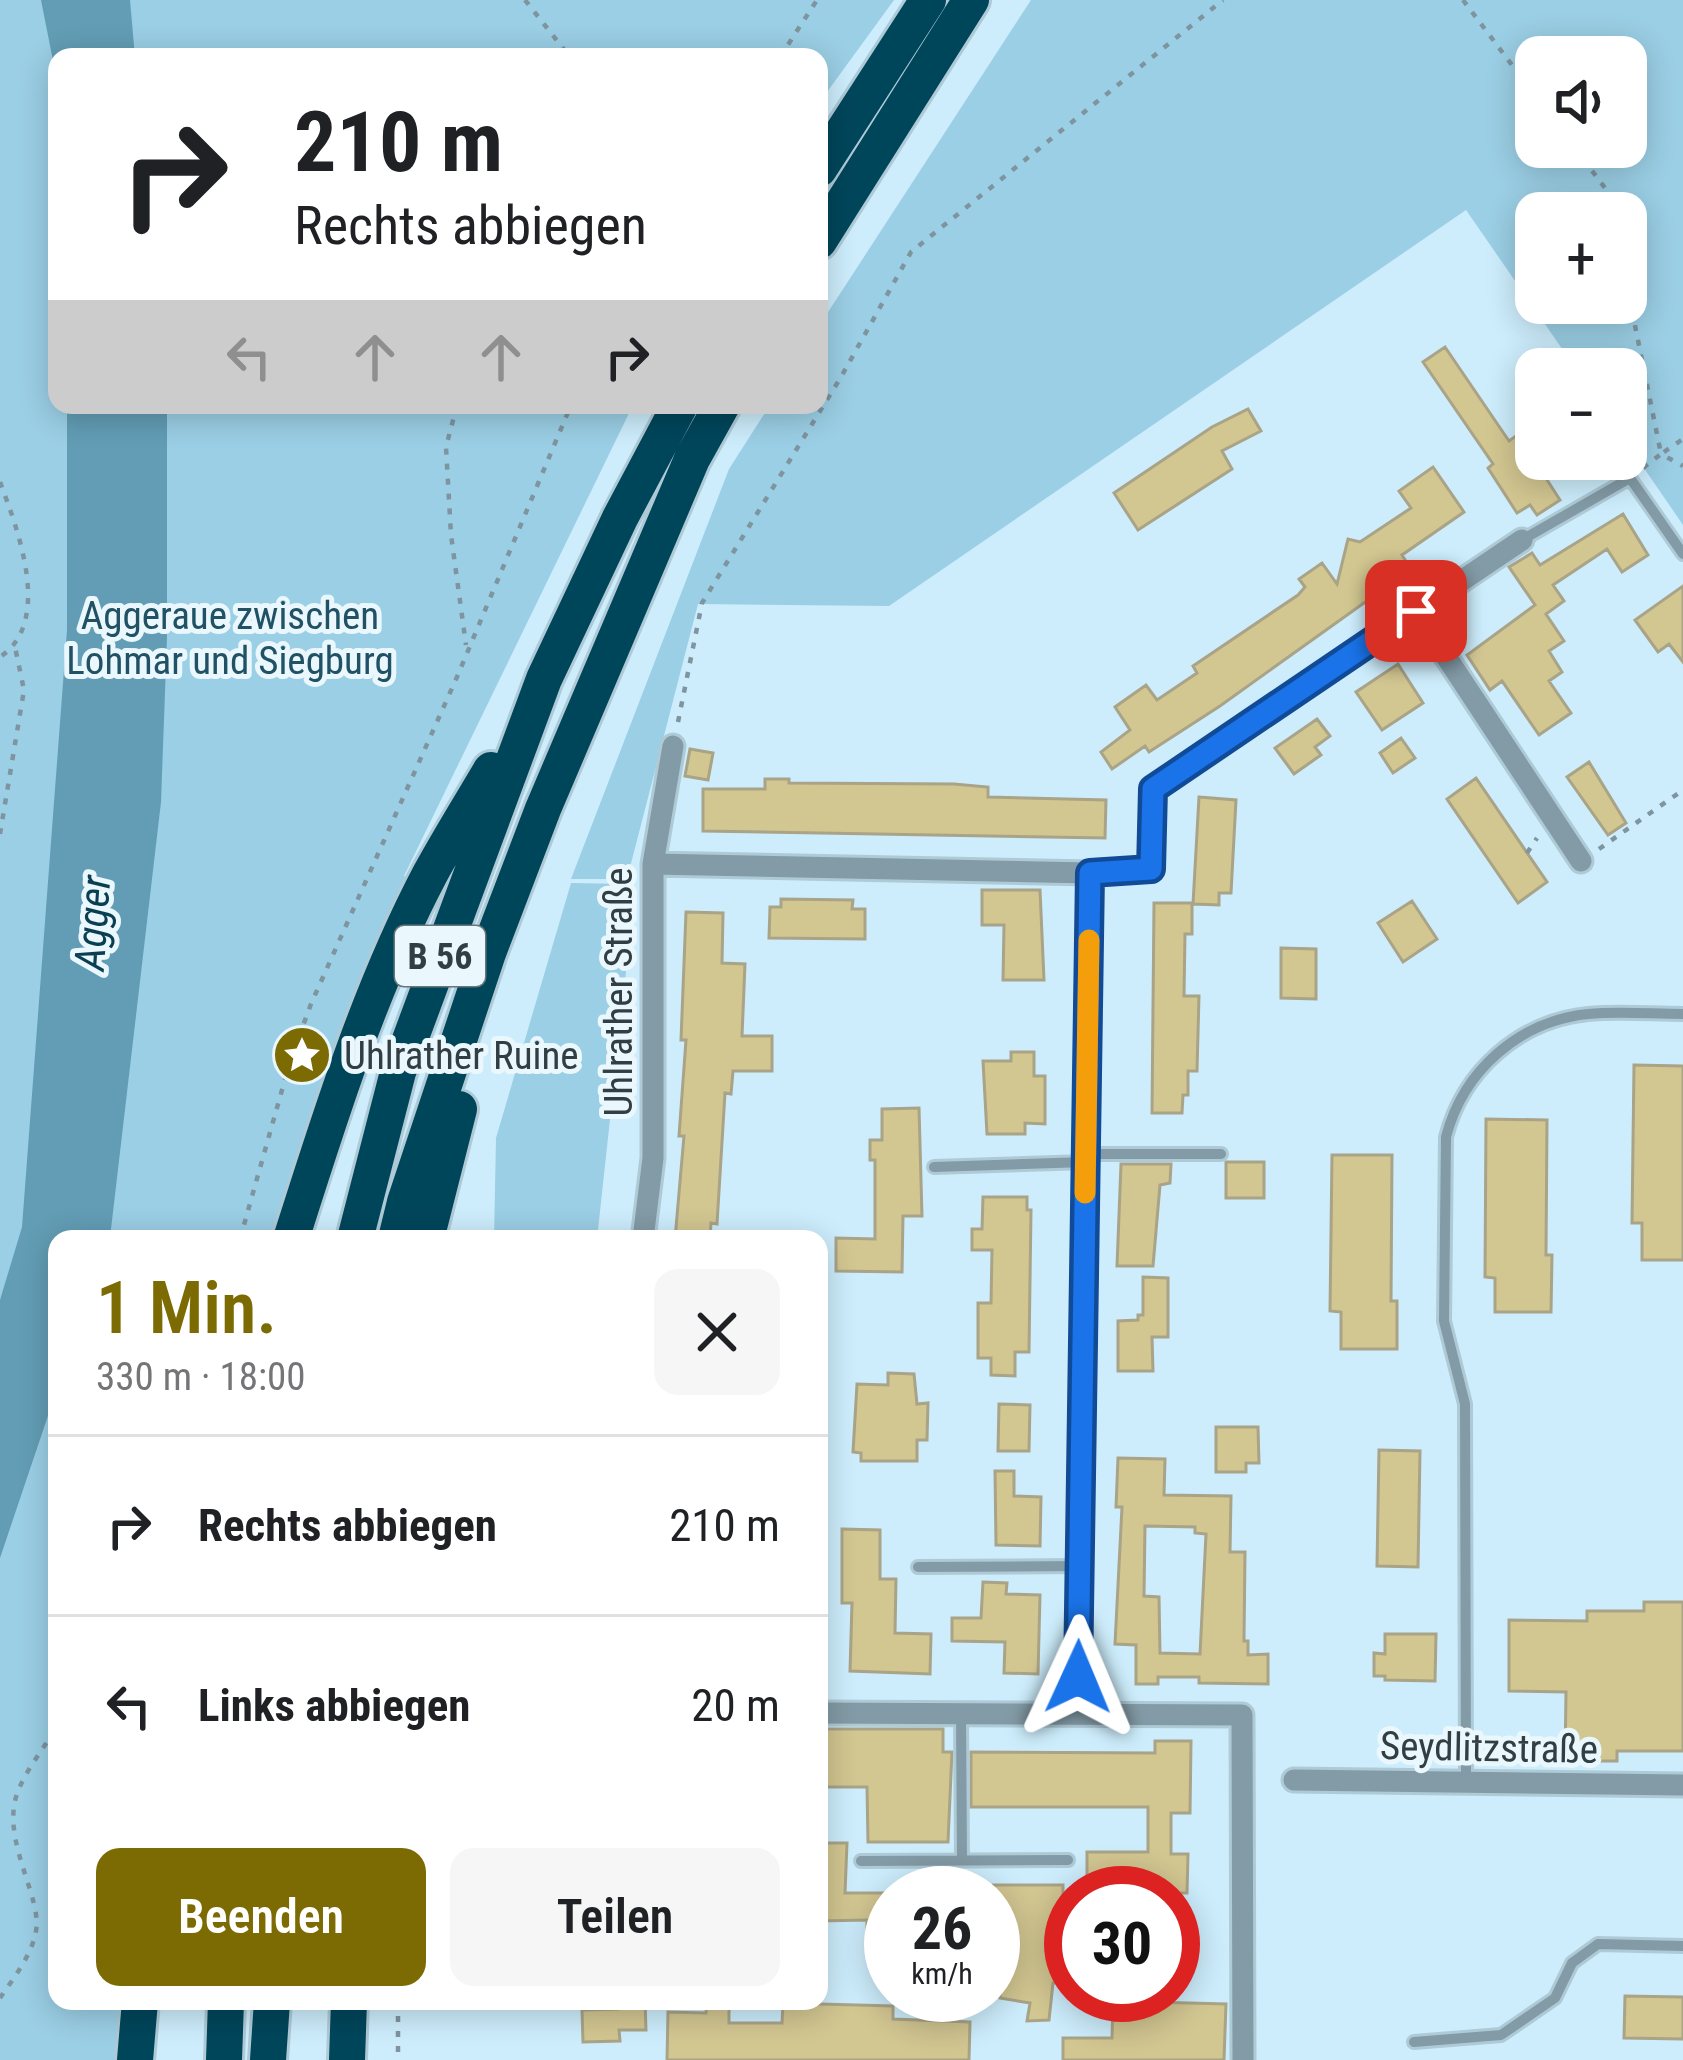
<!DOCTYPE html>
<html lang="de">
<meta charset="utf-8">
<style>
body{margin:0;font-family:"Roboto Condensed",sans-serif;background:#f6f6f6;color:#202124;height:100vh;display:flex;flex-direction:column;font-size:45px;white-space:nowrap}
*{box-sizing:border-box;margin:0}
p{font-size:39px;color:#757577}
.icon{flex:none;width:66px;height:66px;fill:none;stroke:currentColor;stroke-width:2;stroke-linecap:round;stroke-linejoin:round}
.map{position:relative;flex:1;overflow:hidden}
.drawer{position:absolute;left:48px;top:1230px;width:780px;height:780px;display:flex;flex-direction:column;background:#fff;border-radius:24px;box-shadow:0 6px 30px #0003}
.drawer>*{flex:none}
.hud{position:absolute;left:48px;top:48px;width:780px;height:366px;border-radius:24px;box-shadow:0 6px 30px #0003;background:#fff;color:#202124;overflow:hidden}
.fabs{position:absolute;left:1515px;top:36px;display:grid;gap:24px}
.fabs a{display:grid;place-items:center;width:132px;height:132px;border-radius:24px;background:#fff;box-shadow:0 6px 30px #0003;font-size:60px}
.speed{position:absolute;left:864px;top:1866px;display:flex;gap:24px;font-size:60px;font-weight:700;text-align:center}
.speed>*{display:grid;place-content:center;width:156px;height:156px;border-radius:50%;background:#fff;box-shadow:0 6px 30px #0003;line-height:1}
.speed small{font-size:30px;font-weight:400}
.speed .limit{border:18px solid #d22;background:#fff;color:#111}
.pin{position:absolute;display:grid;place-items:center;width:102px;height:102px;color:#fff;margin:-51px;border-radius:24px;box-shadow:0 6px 18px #0006}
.me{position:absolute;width:132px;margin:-66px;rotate:1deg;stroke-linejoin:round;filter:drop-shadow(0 0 9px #0008)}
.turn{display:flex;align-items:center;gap:42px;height:252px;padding:0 48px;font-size:54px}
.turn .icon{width:156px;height:156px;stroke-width:2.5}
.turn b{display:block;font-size:84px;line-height:102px}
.lanes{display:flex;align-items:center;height:114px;padding:0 48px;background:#0003;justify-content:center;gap:60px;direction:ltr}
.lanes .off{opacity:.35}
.round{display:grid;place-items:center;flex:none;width:126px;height:126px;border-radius:24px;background:#f6f6f6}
.headline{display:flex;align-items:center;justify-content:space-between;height:204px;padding:0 48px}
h1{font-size:72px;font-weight:600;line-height:90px;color:#7c6a02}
.button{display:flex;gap:24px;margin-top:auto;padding:24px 48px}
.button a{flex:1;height:138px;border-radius:24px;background:#7c6a02;color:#fff;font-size:48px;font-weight:600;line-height:138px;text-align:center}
.button a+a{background:#f6f6f6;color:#202124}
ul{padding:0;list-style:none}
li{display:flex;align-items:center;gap:36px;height:180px;padding:0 48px;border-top:3px solid #e0e0e0}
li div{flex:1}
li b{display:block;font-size:45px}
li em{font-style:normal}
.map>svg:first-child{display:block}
.green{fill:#9bcfe5;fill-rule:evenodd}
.water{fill:#629db5}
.building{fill:#d2c691;stroke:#a9a387;stroke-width:3;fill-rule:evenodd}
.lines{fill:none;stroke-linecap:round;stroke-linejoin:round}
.lane-casing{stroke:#aecad7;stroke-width:16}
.street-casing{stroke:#aecad7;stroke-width:27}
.highway-casing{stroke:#aecad7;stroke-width:42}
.path{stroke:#7e949e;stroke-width:4.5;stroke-dasharray:6 9;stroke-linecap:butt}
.lane{stroke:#839ba6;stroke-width:10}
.street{stroke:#839ba6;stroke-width:21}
.highway{stroke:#00465b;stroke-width:36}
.route-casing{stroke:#114b97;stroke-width:30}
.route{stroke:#1a73e8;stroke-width:21}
.slow{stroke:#f59e0b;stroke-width:21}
.labels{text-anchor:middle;stroke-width:10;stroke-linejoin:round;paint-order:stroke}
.shield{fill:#eaf7fd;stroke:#68767b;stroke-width:3}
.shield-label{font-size:36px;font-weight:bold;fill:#313e43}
.park-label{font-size:39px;fill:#205164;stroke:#eaf7fd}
.street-label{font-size:39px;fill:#313e43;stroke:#eaf7fd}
.poi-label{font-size:39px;fill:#313e43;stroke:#eaf7fd;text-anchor:start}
.water-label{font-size:42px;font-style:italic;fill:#0a3f51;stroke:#eaf7fd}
</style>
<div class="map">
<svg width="1683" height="2060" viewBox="0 0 1683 2060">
<rect width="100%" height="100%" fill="#cdedfc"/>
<path class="green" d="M0,0H894L819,103V57H57V405H633L404,876L417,882L281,1239H57V2001H137L130,2060H0Z
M1031,0H1683V525L1626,442V369H1576L1466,210L889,606L698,604L627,879H571L729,469L770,405H819V326ZM1536,57H1626V147H1536ZM1536,213H1626V303H1536Z
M571,883L624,884L626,972L597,1239H494L496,1138Z"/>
<path class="water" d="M41,0H130L135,57H57V81Z
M67,405H167V637L161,802L111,1229L108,1239H57V1389L0,1558V1300L22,1227L67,630Z"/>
<path class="building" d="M1445,347L1509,441L1516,436L1524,444L1560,500L1537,515L1530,505L1517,513L1488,468L1493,464L1423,362Z
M1248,409L1261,431L1222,451L1232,469L1138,530L1114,493L1212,427Z
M1433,467L1464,512L1402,555L1407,563L1399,568L1403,575L1220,706L1149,752L1145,746L1112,769L1101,752L1130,730L1115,707L1146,685L1157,700L1197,673L1193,666L1298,595L1305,587L1299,579L1322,563L1337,584L1348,539L1360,542L1411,508L1399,491Z
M1623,514L1648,555L1622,572L1607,549L1553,585L1564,601L1546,614L1564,641L1549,651L1562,672L1549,681L1571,713L1539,735L1502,681L1490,690L1467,655L1535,605L1509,567L1532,553L1540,565Z
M1683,586V662L1669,644L1658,652L1635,620Z
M1398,664L1423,703L1382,730L1356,692Z
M1317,719L1330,736L1315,747L1321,755L1294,774L1275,748Z
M1401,738L1415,758L1393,773L1380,753Z
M690,749L713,753L708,780L685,776Z
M1589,762L1626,823L1608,835L1567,777Z
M1476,778L1547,882L1518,903L1447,799Z
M765,779H789V783L954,784L988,787V797L1106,800L1105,838L703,831V789H765Z
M1199,797L1236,800L1231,893H1219V905L1193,904Z
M982,890H1040L1044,980H1003L1004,925H982Z
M781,899L853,900L852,909H865V939L769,938L770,907H781Z
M1412,901L1437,939L1403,962L1378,923Z
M1154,903H1192V934H1185L1184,996H1199L1197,1071H1188V1095H1183L1182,1113H1152Z
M686,912L723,913L722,963L745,964L742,1036H772V1071H733L731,1094L725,1093L717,1224L711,1223L710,1239H675L684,1136H679L686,1040H681Z
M1281,948L1316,949V999L1281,998Z
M1011,1052H1034V1076H1045V1124L1025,1123V1134H987L983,1061H1011Z
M1634,1065L1683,1066V1260H1642V1223H1632Z
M919,1108L922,1216H903L902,1272L836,1271V1238L875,1239V1160H870V1140H882V1109Z
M1486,1119L1547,1120L1546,1255H1552L1551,1312H1495V1278L1485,1277Z
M1332,1155H1392L1391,1301H1397V1349H1341V1312L1330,1311Z
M1226,1162H1264V1198H1226Z
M1121,1164H1171L1170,1183L1160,1185L1153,1266H1117Z
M983,1197H1027V1210H1031L1029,1352H1015V1376L991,1375V1358H978V1303H991L992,1250H972V1229H982Z
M1143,1277L1168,1278V1337H1152L1153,1371H1118V1321L1138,1320V1315H1143Z
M888,1373L914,1374L917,1404L928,1403L927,1440H917V1461H861V1453L853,1452L857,1384L888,1385Z
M999,1404L1030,1405L1029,1451H998Z
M1216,1427H1258L1259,1463H1246V1472H1216Z
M1379,1450L1420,1451L1418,1567L1377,1566Z
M1118,1458L1165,1459L1164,1495L1231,1496L1230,1552H1245L1244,1641H1248V1655L1268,1654V1684L1199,1683V1677H1158V1684H1136V1645L1115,1644L1122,1507H1116ZM1145,1526L1195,1527V1533L1206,1534L1200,1654L1160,1653L1159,1597L1144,1596Z
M995,1471H1014V1496L1041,1497L1040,1546L996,1545Z
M842,1529L880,1530V1579H896L895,1633L931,1634L930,1674L850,1671L852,1603H842Z
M983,1582L1007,1583L1006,1594L1040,1595L1038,1674L1004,1673L1005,1642L952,1641V1618H981Z
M1644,1602H1683V1751H1617V1761H1565L1566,1692L1509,1691V1620L1587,1621V1611H1644Z
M1385,1634H1436L1435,1681L1385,1680V1676H1374V1653L1385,1654Z
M819,1729H943V1752H952L948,1842H868L867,1787H819Z
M1155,1741H1191L1190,1813H1171V1854H1188L1187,1893H1087V1852H1148V1807H971V1752L1155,1753Z
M819,1843H847L845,1893H891V1934L867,1933V1920L819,1921Z
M993,1885H1063V1952H1071V1983H1053L1049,2020L1027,2021L1030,2003L1000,1998L1005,1926H993Z
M1625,1996L1683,1997V2039L1624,2038Z
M618,2001H645L646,2030H619L620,2041L583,2042L582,2010L618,2009Z
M1113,2001L1226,2004L1224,2060H1063V2038H1112Z
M707,2002H729V2023H782L783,2003L893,2006V2019L970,2022L969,2060H667L668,2012L706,2013Z"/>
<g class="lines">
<defs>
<path id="lane" d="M1522,540L1630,478L1683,554
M1086,1154H1221
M934,1167L1086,1162
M918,1567L1079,1566
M961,1714L962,1860
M1466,1782L1465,1404L1444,1321L1446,1137C1463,1071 1519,1021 1588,1014C1619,1011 1652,1014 1683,1014
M861,1861L1068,1860
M1414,2042L1501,2035L1555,1998L1572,1963L1598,1944L1683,1946"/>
<path id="street" d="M1416,611L1581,861
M653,864L1090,873L1151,869L1153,789L1522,540
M643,1239L653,1158V864L673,746
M819,1713L1242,1715L1243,2060
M1077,1714L1090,873
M1294,1780L1683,1785"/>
<path id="highway" d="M819,169L928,0
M819,241L971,0
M291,1239C330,1116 370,988 430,874C449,839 471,804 491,770
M355,1239L398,1072L544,679L620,518L680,405
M396,1239L405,1202L488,953L543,809L692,459L722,405
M426,1239L459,1109
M135,2060L140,2001
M224,2060L226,2001
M268,2060L272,2001
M347,2060L349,2001"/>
</defs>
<use href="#lane" class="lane-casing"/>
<use href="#street" class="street-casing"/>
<use href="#highway" class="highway-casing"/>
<path class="path" d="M525,0L570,57
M1463,0L1536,97
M780,57L817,0
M1574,147L1608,192L1612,213
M1626,281L1661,454L1683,439
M457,405L446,447L451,535L466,645
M1643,468L1661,454L1683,466
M0,482C18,530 53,622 0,657
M678,722L702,603L841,377L911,252L1223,0
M0,834L24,690L15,647
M1599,849L1683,790
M1527,853L1537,838
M240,1239L291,1058L311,1004L457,677L571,405
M0,1998C13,1979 32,1955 36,1931C42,1899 5,1846 15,1801C21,1775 44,1749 57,1726
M398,2001V2060"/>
<use href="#lane" class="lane"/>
<use href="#street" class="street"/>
<use href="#highway" class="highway"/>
</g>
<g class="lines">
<defs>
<path id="route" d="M1078,1677L1090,873L1151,869L1153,789L1416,611"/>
</defs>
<use href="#route" class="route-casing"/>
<use href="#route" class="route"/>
<path class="slow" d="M1085,1193L1089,940"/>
</g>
<defs>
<symbol id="sight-disc" viewBox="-11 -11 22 22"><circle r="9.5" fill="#7c6a02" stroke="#eaf7fd"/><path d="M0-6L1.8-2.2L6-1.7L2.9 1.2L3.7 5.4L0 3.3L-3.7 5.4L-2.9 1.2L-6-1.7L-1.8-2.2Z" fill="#fff"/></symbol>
</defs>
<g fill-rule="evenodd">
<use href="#sight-disc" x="269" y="1022" width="66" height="66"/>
</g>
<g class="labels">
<rect class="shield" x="395" y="926" width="90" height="60" rx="9"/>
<g class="shield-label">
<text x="440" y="969">B 56</text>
</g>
<g class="park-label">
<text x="230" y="629">Aggeraue zwischen<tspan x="230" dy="45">Lohmar und Siegburg</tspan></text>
</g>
<g class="street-label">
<text transform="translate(618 992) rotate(-90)" y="14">Uhlrather Straße</text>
<text transform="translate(1489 1747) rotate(1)" y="14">Seydlitzstraße</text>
</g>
<g class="poi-label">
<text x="344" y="1069">Uhlrather Ruine</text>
</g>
<g class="water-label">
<text transform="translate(92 923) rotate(-86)" y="15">Agger</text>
</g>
</g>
</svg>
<div class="fabs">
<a><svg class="icon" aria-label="sound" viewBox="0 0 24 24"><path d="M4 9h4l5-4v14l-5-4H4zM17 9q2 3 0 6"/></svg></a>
<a>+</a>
<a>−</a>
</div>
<div class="speed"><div>26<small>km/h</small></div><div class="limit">30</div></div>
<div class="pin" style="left:1416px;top:611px;background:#d93025"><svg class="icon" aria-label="arrive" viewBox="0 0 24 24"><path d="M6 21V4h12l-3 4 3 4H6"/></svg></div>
<svg class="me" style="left:1078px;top:1677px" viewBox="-20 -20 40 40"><path d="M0-17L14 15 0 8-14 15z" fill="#1a73e8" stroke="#fff" stroke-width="4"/></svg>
<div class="hud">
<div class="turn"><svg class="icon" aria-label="right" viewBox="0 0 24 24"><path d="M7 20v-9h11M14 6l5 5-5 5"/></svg><div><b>210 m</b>Rechts abbiegen</div></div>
<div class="lanes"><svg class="icon off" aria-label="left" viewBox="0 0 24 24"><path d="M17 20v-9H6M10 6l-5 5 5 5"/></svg><svg class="icon off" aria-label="ahead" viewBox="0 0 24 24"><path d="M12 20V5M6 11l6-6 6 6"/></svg><svg class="icon off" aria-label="ahead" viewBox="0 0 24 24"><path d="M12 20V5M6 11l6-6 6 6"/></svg><svg class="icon" aria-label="right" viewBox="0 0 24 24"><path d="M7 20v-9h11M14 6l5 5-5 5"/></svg></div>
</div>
<section class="drawer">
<div class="headline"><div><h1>1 Min.</h1><p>330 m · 18:00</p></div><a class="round"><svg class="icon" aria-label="close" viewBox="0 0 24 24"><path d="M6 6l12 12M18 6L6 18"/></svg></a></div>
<ul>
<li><svg class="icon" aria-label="right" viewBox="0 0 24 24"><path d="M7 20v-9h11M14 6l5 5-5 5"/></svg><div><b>Rechts abbiegen</b></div><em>210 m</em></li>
<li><svg class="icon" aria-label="left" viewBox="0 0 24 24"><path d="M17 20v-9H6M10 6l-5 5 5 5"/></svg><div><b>Links abbiegen</b></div><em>20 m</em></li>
</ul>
<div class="button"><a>Beenden</a><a>Teilen</a></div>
</section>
</div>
